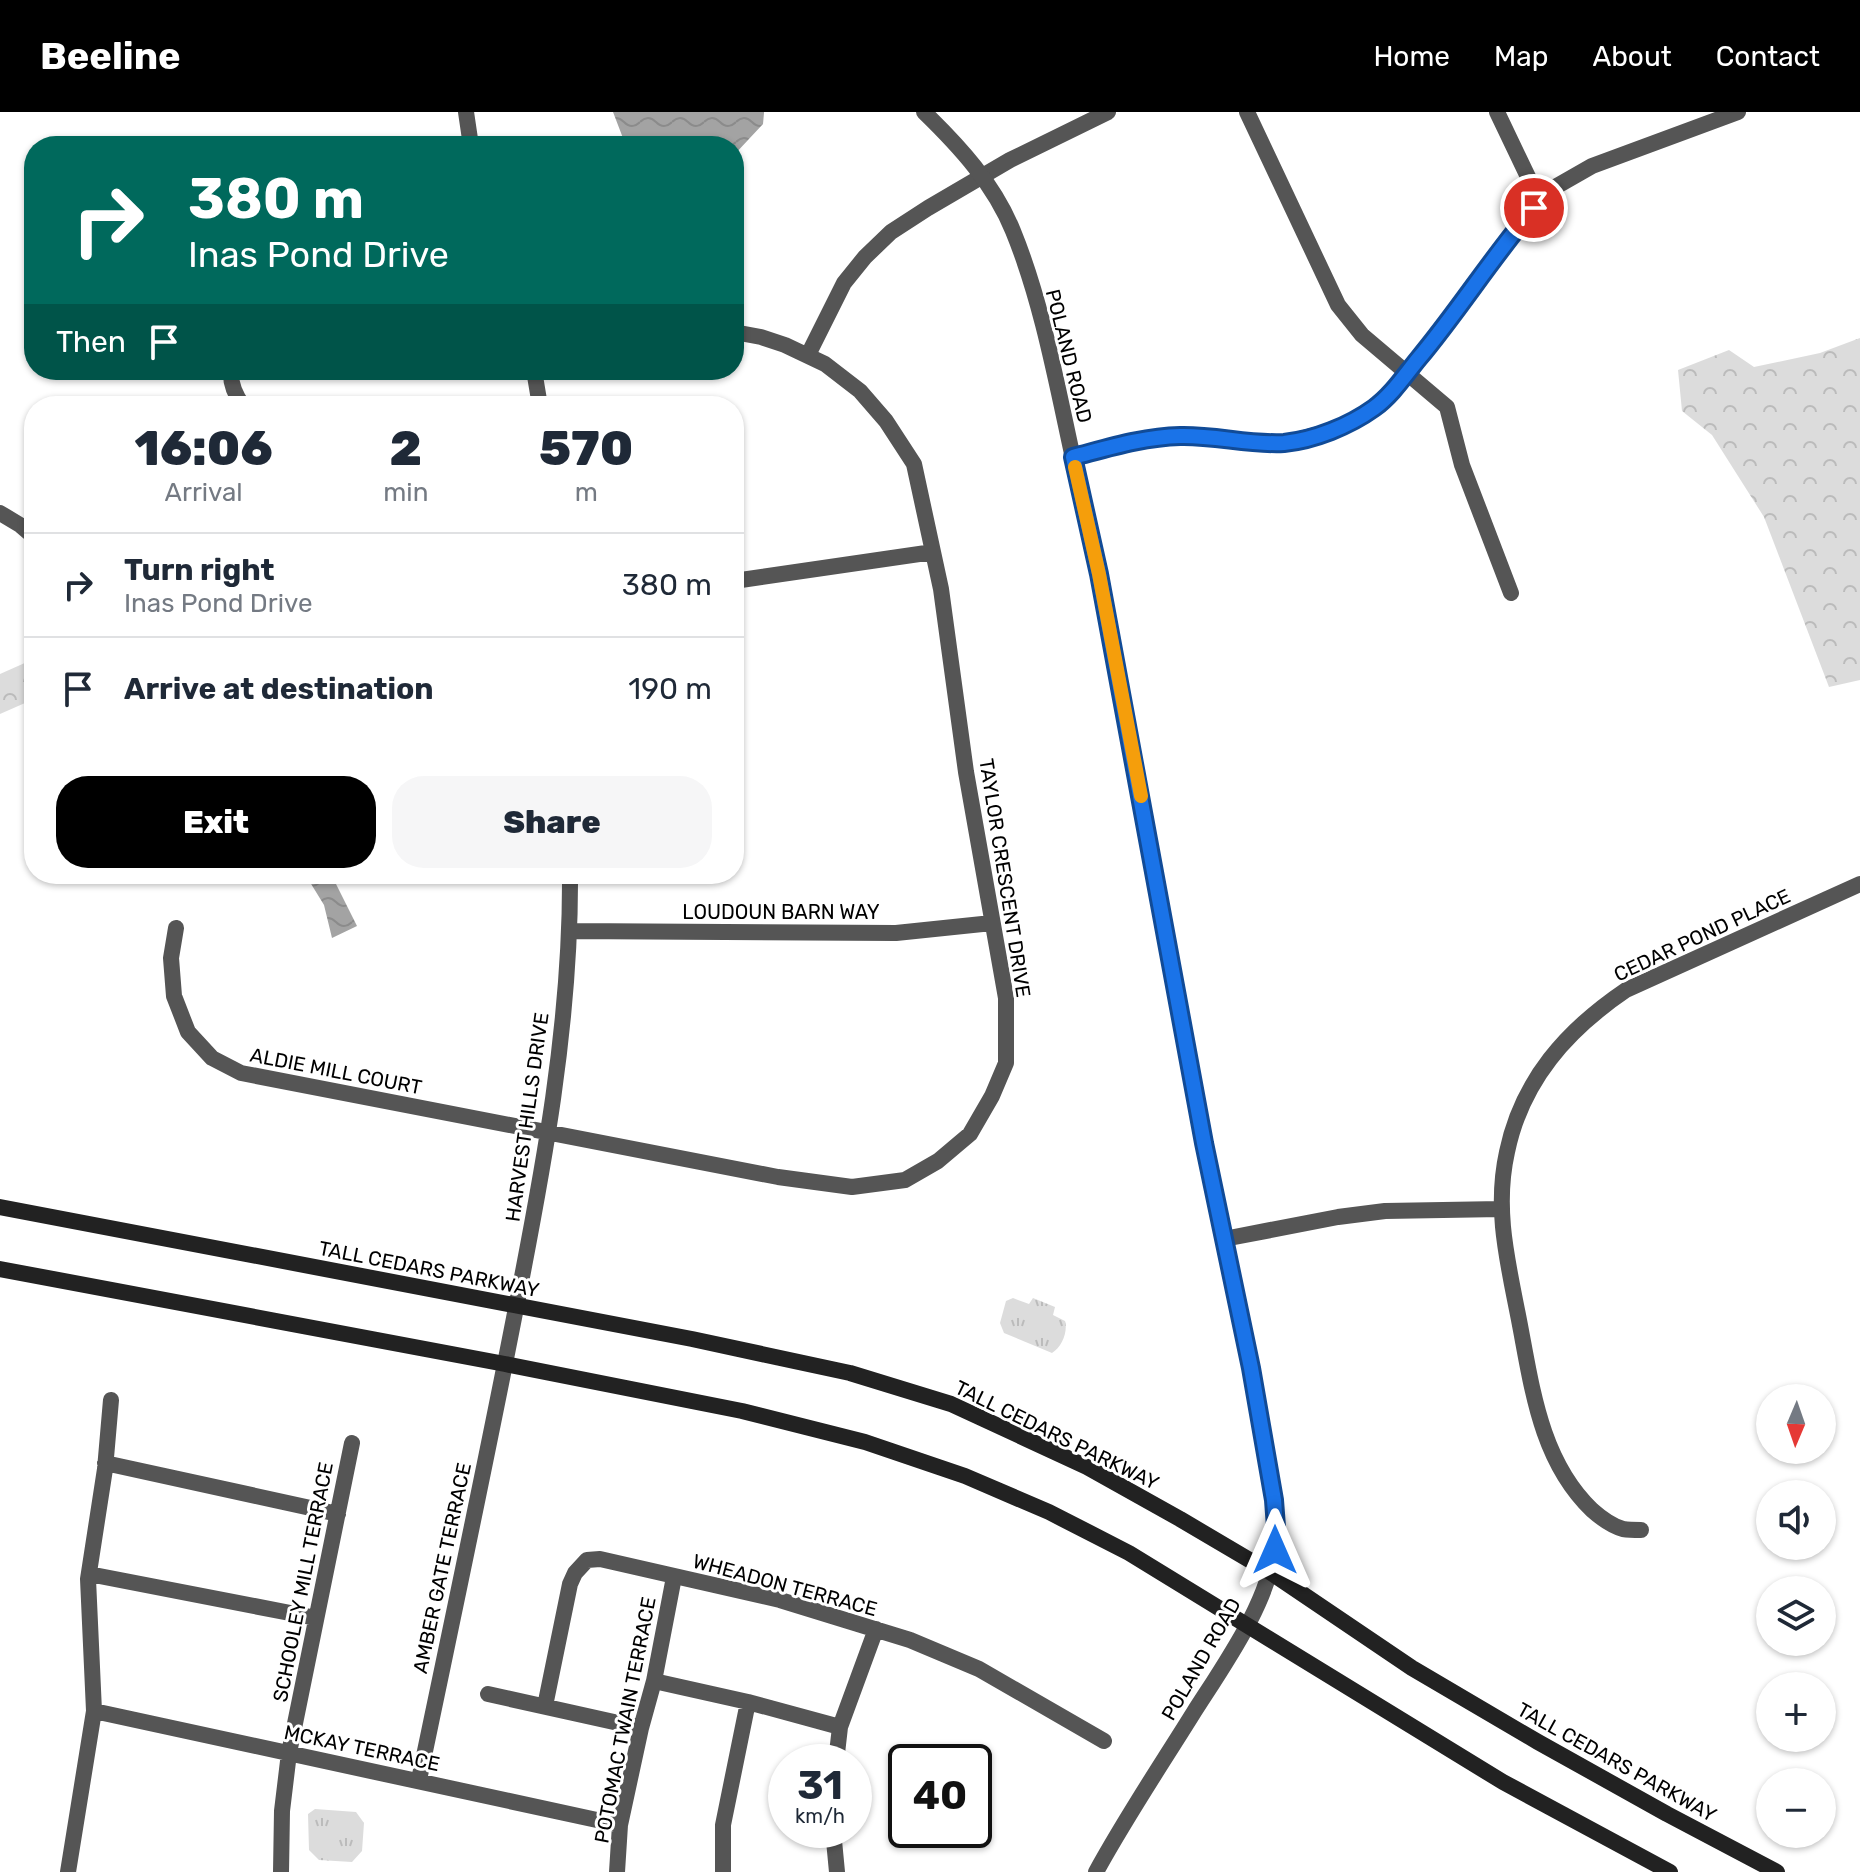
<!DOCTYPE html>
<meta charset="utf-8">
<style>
body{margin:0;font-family:Rubik,sans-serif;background:#f6f6f7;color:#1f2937;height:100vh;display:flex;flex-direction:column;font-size:30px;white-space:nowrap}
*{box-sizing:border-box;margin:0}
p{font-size:26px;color:#747a83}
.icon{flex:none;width:44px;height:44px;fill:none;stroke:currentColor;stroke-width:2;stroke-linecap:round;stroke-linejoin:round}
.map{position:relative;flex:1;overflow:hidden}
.sheet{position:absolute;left:24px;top:284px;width:720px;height:488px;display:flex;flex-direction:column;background:#fff;border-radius:32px;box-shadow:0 2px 6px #0004}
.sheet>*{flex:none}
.top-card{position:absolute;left:24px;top:24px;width:720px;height:244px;border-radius:32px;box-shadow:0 2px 6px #0004;background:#00695c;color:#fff;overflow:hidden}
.needle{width:52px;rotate:182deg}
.buttons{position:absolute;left:1756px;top:1272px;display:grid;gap:16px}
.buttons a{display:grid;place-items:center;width:80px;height:80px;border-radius:50%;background:#fff;box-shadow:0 2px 6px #0004;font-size:40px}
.speed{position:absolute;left:768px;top:1632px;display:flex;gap:16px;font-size:40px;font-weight:700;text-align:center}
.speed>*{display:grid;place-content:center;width:104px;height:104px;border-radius:50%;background:#fff;box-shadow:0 2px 6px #0004;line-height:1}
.speed small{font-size:20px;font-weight:400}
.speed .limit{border:4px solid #111;border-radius:12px;background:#fff;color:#111}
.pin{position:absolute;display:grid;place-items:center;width:68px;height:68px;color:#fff;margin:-34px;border:4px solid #fff;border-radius:50%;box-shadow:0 2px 8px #0007}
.me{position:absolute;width:88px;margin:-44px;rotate:0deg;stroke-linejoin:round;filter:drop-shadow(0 0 6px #0008)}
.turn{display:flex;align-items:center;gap:28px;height:168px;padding:0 32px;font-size:36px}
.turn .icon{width:104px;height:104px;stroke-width:2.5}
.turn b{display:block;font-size:56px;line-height:68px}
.then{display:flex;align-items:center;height:76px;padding:0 32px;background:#0003;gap:16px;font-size:30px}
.eta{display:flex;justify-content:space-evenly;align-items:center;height:136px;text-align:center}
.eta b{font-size:48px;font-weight:800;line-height:56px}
.action{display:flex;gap:16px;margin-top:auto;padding:16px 32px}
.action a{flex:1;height:92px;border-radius:32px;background:#000;color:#fff;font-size:32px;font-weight:800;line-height:92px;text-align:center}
.action a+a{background:#f6f6f7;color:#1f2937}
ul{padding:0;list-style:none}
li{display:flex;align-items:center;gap:24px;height:104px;padding:0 32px;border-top:2px solid #e0e1e3}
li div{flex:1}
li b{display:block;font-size:30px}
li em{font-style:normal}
header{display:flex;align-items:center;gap:48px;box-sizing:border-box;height:112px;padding:0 40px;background:#000;color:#fff}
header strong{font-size:38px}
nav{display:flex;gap:44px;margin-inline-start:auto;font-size:28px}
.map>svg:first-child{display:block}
.grass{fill:url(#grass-tufts)}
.forest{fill:url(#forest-crowns)}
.water{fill:url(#water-waves)}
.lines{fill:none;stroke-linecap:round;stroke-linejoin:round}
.minor{stroke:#555;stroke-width:16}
.tertiary{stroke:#555;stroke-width:16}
.secondary{stroke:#222;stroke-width:16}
.route-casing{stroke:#114b97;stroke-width:20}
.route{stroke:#1a73e8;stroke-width:14}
.slow{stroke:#f59e0b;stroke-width:14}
.labels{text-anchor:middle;stroke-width:6;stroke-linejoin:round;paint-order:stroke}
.street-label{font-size:20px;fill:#000;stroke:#fff}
</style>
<header>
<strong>Beeline</strong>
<nav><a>Home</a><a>Map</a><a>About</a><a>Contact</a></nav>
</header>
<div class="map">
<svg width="1860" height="1760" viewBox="0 0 1860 1760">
<defs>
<pattern id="grass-tufts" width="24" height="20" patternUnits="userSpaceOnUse" patternTransform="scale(2)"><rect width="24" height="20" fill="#dcdcdc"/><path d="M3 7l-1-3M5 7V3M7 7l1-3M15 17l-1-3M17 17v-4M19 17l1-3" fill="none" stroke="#bbb"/></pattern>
<pattern id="forest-crowns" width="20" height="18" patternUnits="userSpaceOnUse" patternTransform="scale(2)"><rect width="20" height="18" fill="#dcdcdc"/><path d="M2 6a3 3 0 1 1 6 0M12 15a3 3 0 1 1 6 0" fill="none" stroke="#bbb"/></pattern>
<pattern id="water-waves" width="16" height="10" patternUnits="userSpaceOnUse" patternTransform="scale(2)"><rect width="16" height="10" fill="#a3a3a3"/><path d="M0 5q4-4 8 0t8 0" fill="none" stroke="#8b8b8b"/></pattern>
</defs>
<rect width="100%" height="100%" fill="#fff"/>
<path class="grass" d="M1013,1186L1029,1192L1033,1186L1055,1195L1053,1203L1065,1209C1068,1220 1062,1235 1052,1241L1004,1221L1000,1211L1006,1189Z
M315,1697L356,1700L364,1711L362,1739L352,1750L319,1748L309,1738L308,1702Z"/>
<path class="forest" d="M1860,226V568L1829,575L1764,405L1712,323L1682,299L1678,258L1729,238L1754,255L1820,241Z
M27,550L25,591L0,602V562Z"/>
<path class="water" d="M613,0H764V1L763,12L734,43V34H626Z
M305,762H331L357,814L332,826L324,793Z"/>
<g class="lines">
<path class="minor" d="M466,0L471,34
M1247,0L1338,193L1362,223L1447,295L1462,353L1511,481
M1497,0L1540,90
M808,243L844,171L865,145L891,120L928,96L1010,48L1108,0
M231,258C230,272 235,283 243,294
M534,258L540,294
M1073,345L1149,326L1181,324L1260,331H1285L1330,319L1358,306L1376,295L1390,281L1428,236L1516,117L1557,74L1592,54L1738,0
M0,401L20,413L34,425
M734,469L933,440
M176,816L171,846L174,884L188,920L212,946L241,961L778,1065L852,1075L905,1068L938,1049L970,1022L992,984L1006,951V886L966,660L941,477L914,352L886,309L860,279L825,252L785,233L761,225L734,220
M570,819L896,821L992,811
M1224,1127L1338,1105L1385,1099L1501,1097
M105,1351L338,1402
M1641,1418C1635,1418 1629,1418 1623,1417C1612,1414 1601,1406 1592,1398C1540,1348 1532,1275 1519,1208C1508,1151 1494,1098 1507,1040C1522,968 1567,918 1626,878L1860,772
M89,1462L316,1506
M654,1569L748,1590L840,1615
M488,1582L641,1616
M545,1594L570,1472L575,1461L587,1448L600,1447L780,1488L910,1528L979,1557L1104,1629
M94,1599L620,1713
M836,1650L840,1615L876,1517
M419,1668C451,1514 484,1360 514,1206C543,1059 571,912 570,762
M833,1718L837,1760
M68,1760L94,1599L88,1467L105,1357L111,1288
M281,1760L282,1699L289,1641L352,1331
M617,1760L620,1713L641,1616L654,1569L674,1465
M723,1760V1713L748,1590"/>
<path class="tertiary" d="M924,0C960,35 994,72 1013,119C1045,197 1060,291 1079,373C1128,590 1161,809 1203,1027C1221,1122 1244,1217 1261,1312C1268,1352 1279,1393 1275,1433C1270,1489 1224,1553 1194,1600C1161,1653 1126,1705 1096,1760"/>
<path class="secondary" d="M0,1095L692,1227L850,1261L951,1292L1087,1355L1180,1407L1270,1460L1412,1556L1538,1630L1667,1702L1777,1760
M0,1157L505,1252L742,1299L865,1330L965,1364L1049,1400L1129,1441L1503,1670L1670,1760"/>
</g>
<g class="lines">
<defs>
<path id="route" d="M1275,1438L1276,1415L1274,1388L1251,1256L1204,1031L1099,462L1073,345C1108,336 1143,325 1180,324C1215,323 1249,333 1284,331C1314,328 1349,314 1374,296C1392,283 1405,263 1419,246C1459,198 1493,144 1534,96"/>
</defs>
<use href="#route" class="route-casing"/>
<use href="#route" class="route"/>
<path class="slow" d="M1075,355L1099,462L1141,684"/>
</g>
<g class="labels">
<g class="street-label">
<text transform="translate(1069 244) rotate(76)" y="7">POLAND ROAD</text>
<text transform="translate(1005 766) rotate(81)" y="7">TAYLOR CRESCENT DRIVE</text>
<text x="781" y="807">LOUDOUN BARN WAY</text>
<text transform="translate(1702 823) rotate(-25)" y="7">CEDAR POND PLACE</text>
<text transform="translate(336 959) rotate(11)" y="7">ALDIE MILL COURT</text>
<text transform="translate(527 1005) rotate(-82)" y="7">HARVEST HILLS DRIVE</text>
<text transform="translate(429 1157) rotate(11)" y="7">TALL CEDARS PARKWAY</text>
<text transform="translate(1057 1323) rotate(26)" y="7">TALL CEDARS PARKWAY</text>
<text transform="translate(442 1456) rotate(-78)" y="7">AMBER GATE TERRACE</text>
<text transform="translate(303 1470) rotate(-79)" y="7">SCHOOLEY MILL TERRACE</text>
<text transform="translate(785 1473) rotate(15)" y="7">WHEADON TERRACE</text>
<text transform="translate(1201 1547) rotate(-60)" y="7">POLAND ROAD</text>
<text transform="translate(625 1608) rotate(-79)" y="7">POTOMAC TWAIN TERRACE</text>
<text transform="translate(362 1636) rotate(12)" y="7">MCKAY TERRACE</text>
<text transform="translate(1617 1650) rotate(29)" y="7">TALL CEDARS PARKWAY</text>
</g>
</g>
</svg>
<div class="buttons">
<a><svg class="needle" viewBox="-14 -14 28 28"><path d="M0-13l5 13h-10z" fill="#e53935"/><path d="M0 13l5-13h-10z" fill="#747a83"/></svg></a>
<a><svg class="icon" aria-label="sound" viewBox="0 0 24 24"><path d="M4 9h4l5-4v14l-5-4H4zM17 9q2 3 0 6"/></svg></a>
<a><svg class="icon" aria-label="layers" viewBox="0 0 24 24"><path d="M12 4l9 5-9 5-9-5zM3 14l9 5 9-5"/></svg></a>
<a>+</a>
<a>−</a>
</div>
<div class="speed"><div>31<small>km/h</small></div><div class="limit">40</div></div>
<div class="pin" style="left:1534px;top:96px;background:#d93025"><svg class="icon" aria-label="arrive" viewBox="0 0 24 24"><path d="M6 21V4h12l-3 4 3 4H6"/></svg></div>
<svg class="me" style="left:1275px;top:1438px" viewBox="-20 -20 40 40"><path d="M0-17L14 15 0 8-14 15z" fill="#1a73e8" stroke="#fff" stroke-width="4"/></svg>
<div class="top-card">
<div class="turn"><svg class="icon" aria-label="right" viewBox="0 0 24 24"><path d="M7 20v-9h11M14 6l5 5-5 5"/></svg><div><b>380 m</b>Inas Pond Drive</div></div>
<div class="then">Then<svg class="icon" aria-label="arrive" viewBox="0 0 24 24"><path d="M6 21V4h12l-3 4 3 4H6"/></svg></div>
</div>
<section class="sheet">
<div class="eta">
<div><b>16:06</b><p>Arrival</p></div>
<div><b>2</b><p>min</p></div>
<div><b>570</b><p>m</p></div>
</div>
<ul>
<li><svg class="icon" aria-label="right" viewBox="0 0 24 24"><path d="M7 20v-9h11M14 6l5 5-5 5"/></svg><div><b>Turn right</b><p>Inas Pond Drive</p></div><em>380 m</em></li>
<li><svg class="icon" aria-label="arrive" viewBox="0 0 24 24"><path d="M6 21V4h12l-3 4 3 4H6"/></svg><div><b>Arrive at destination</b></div><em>190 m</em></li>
</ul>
<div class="action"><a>Exit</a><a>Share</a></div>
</section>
</div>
